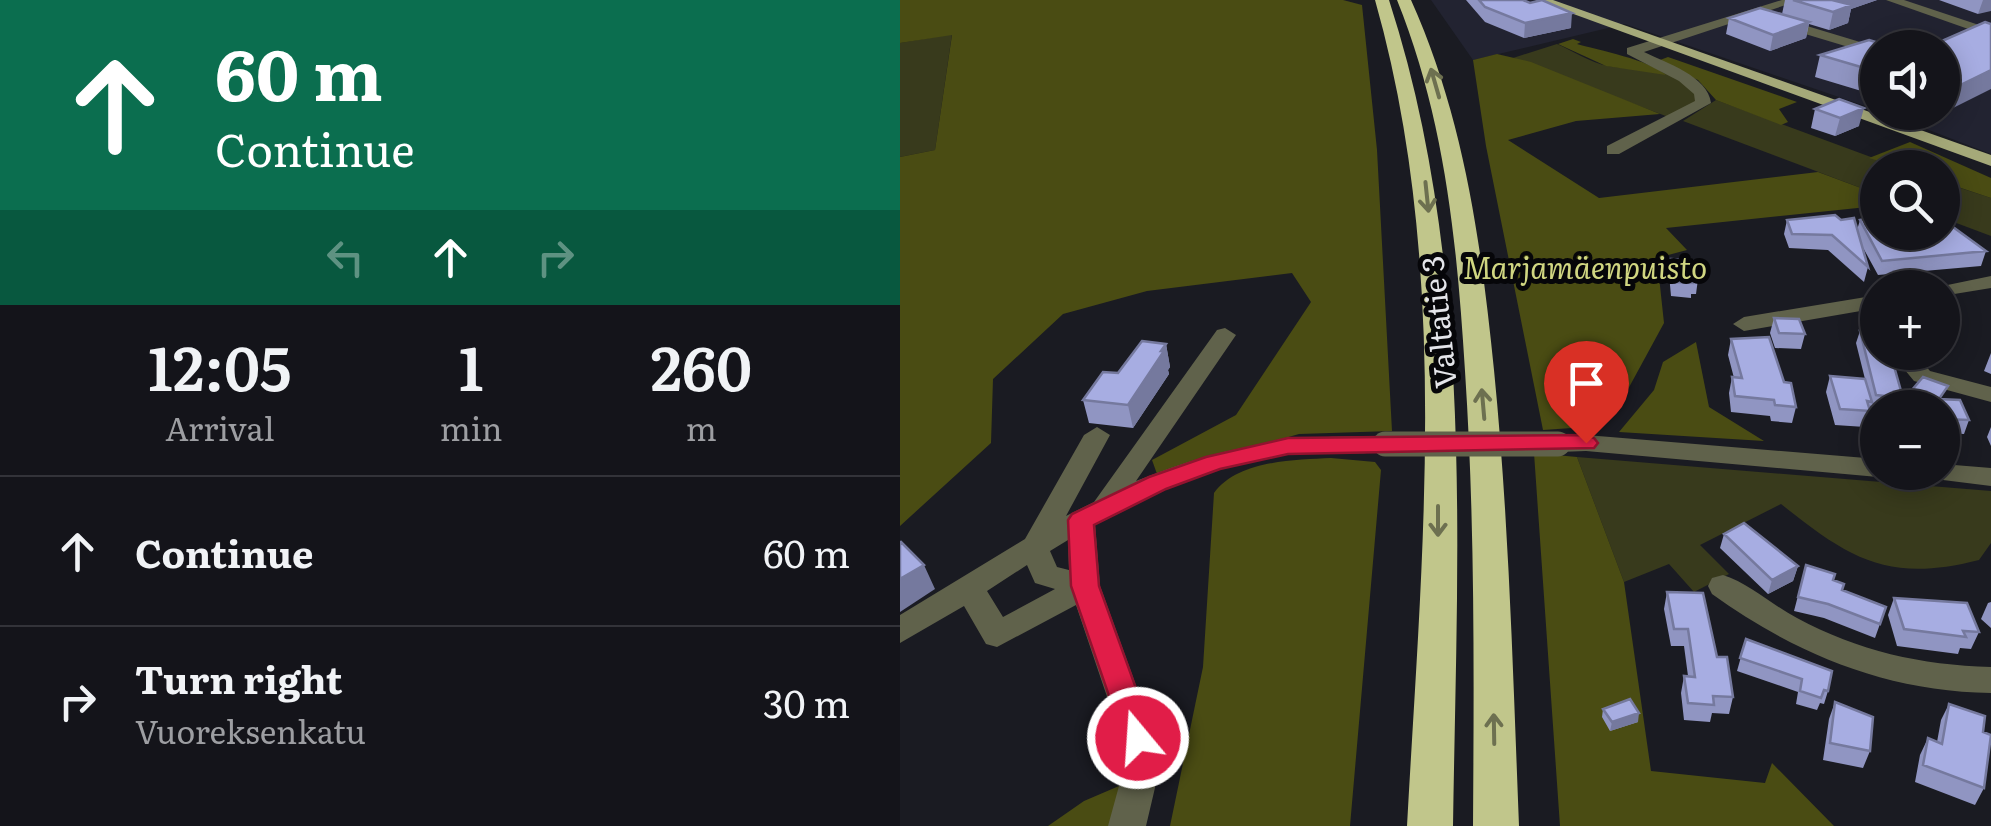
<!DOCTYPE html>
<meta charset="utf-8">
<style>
body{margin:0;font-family:Literata,serif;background:#212127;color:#f1f3f6;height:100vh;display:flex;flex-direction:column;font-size:38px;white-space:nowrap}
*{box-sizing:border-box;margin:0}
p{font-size:32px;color:#9d9ea2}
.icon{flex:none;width:55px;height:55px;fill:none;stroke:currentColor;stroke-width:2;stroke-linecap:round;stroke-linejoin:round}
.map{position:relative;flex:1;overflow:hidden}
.panel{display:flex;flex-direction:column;background:#14141a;width:900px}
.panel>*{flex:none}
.top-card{background:#0b6e4f;color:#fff;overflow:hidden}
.fabs{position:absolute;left:960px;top:30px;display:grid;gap:20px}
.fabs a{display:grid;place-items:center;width:100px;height:100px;border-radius:50%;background:#14141a;box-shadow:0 5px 25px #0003,0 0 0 2px #333339;font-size:50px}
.pin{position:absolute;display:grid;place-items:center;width:85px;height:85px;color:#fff;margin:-102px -42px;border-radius:50% 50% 50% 0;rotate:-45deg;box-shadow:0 0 10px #0007}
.pin .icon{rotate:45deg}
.me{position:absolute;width:110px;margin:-55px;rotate:342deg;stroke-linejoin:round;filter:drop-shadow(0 0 8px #0008)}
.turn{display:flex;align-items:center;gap:35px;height:210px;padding:0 50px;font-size:45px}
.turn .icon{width:130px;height:130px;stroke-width:2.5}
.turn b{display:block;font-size:70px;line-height:85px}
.lanes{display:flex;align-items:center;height:95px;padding:0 50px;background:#0003;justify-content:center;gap:50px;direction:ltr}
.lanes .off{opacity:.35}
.eta{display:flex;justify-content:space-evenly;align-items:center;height:170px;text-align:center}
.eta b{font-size:60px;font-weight:600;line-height:70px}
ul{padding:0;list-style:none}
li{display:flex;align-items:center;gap:30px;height:150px;padding:0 50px;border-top:2px solid #333339}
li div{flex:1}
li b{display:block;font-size:38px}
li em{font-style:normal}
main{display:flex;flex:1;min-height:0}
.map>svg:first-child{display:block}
.built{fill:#222331}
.green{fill:#383a1c}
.forest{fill:#4a4c13}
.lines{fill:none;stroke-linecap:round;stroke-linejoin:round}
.minor{fill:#60624b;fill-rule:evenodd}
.major{fill:#a5a979;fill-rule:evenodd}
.highway{fill:#c1c68b;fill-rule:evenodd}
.minor-bridge{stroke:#60624b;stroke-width:25}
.wall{fill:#9095c2}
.shaded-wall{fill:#75799e}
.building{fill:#a7ade2;stroke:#75799e;stroke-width:2.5}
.oneway{stroke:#6d7050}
.route{fill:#e11d48;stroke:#92132f;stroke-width:2.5}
.labels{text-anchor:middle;stroke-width:10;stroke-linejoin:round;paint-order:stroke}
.park-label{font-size:30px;font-style:italic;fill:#d0d681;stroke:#060609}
.street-label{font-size:30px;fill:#e4e5ea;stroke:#060609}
</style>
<main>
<section class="panel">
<div class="top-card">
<div class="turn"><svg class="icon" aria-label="ahead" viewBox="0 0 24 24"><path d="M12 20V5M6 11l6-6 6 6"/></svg><div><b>60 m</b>Continue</div></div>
<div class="lanes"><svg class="icon off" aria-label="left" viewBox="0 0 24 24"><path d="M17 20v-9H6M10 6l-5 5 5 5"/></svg><svg class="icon" aria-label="ahead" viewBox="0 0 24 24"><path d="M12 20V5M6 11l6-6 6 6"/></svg><svg class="icon off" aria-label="right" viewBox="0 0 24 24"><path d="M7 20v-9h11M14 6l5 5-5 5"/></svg></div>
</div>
<div class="eta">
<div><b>12:05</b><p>Arrival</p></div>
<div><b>1</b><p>min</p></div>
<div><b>260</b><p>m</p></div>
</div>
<ul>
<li><svg class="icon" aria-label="ahead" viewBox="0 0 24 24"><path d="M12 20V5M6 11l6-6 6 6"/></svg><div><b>Continue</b></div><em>60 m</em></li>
<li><svg class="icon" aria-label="right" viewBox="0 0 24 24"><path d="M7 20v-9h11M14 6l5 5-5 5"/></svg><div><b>Turn right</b><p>Vuoreksenkatu</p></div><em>30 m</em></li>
</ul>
</section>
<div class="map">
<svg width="1091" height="826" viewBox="0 0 1091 826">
<rect width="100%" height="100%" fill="#1a1b22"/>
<path class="built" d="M531,0H1091V154L985,113L1042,112V48H978L977,110L725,24L573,60Z"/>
<path class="green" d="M52,34L35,150L0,157V43Z
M657,44C673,51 691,63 708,66C738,72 784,64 798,100L771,118L613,58Z
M816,100L998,167L978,168L977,194L783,121Z
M1042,182L1091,198V236L1043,218Z
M677,457L1091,491V543L1079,560C989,583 951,560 881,504L800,545L829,574L794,592L769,564L724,582Z"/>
<path class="forest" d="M0,0H443L462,5L477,150L492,431L399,434L257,474L252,460L336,415L411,302L392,273L247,291L163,314L93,379L91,443L0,526V157L35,150L52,35L0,43Z
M673,39L681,42L677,44C698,50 750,60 766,75L706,66L658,44Z
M597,54L631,62L760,114L676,121L608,140L699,198L918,172L977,194V206L766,228L787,250L757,258L764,323L727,391L706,414L672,428L643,430L586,146L573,60Z
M768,57L897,102L879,109L888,122L881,125L816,100L798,80L763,65L760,60Z
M1010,142L1091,178V198L1043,182L1042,168L998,167L969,158Z
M796,342L809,407L864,441L719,432L754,390L763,362Z
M634,453L677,457L724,582L751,771L865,783L872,763L934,826H660Z
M431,458L475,462L481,470L450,826H270L303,667L314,493C338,460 394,460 431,458Z
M219,786L224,789L218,826H148L184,801Z"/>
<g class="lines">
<path class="minor" d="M882,0H901L744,52C766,63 808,76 811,103L719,154H707V146L795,101L794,94L779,81L727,54V48Z
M986,0H1004L1091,29V37Z
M877,17L970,45L972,48L965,52L872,24V18Z
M1091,276V288L1042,296V288H1033Z
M978,295V308L844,331L833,324L844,317Z
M325,328L336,335L236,481C325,445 390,435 485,436L498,444C487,459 428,451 408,452C332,456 261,490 195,524L200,586L255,738L258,775L246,826H208L222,775L221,738L176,605L97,647L86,644L64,606L0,643V615L125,539L184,435L197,427L210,435L166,516L194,502L317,330ZM168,540L169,570L157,567L150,551ZM127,565L135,583L155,589L103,617L87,591Z
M990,352H1014L1030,371L1091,387V402L1014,381Z
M686,435L978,459V472H988L978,477L686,451L658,452L645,444L658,436Z
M1042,464L1091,468V486L1027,478L1023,472H1042Z
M823,575C849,583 872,605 897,618C958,651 1021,665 1091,667V693C986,691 897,655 812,594L808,586L812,578Z"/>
<path class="major" d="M635,0H653L1091,155V166Z"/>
<path class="highway" d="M475,0H489C575,265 557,551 553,826H507C522,552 551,267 475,0Z
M497,0H511C564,118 581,242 594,370C609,521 613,674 619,826H573C574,674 575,522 565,371C557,243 545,119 497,0Z"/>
<path class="minor-bridge" d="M485,444H658"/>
</g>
<path class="wall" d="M566,0H623L671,28L624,38L585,22Z
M885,0H977L951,9L948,23L929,30L909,24L906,38L870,51L826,34L829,18L882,14Z
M1039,0H1091L1078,14Z
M978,48V96L915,77L920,55Z
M939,99L959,126L935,136L911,128L915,109Z
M887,220H941L957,230L960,220L1086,251L1081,266L978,275L961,244L968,267L964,282L928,250L889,248L884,234Z
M771,259L798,279L796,294H791V298L771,296L769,274Z
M874,318L905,334L901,349L875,348L870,333Z
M960,331L1003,398L999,408H972L971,405L965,427L935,425L926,392L930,376L965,379L956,343Z
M831,339L884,382L896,407L892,423L871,421L870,416L831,412L829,393L832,377L834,378L828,355Z
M266,344L270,367L268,370L269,374L233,428L189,423L183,400L218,373Z
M1091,353V374L1084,371Z
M1006,397L1044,399L1069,420L1064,434L1042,433V408H1003Z
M1091,427V446L1087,437Z
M824,534L898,566L893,581L868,594L820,548Z
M906,565L933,580L942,590L986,607L975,638L924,618L894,611Z
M767,592L817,657L833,697L829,714L812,713L810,722L784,720L781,693L784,676H788L784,646H771L764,609Z
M994,598L1079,632L1071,649L1060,648L1058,654L997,646L988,615Z
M1091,602V628L1081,619L1088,603Z
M846,639L928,691L924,704L920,703L917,710L896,704L898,692L837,671Z
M935,702L970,751L963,768L923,760L929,719Z
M1049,704L1083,732L1084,788L1075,805L1015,782L1020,755L1028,738L1037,742L1041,720Z
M703,709L738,722L710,731L702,717Z"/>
<path class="shaded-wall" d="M931,0H977L951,9L948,23L929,30L933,12Z
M1083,0H1091V11L1078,14Z
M672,13L671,28L624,38L625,23Z
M909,22L906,38L870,51L873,35Z
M1091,70V89L1039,115V112H1042V102L1046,92Z
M964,108L959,126L935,136L940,118Z
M266,344L270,367L268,370L269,374L233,428L228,405Z
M24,565L35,589L0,612V579Z
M898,566L893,581L868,594L872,580Z
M739,713L738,722L710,731L712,722Z"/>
<path class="building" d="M579,0H623L630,3L642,0L672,13L625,23L585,7Z
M893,0H932L952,5L933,12Z
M860,8L909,22L873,35L829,18Z
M1085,22L1091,24V70L1046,92L1042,91V48H1026Z
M969,40L995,48H978V72L920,55Z
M939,99L964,108L940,118L915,109Z
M935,215L941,220L954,218L968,267L932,235L892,234L887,220Z
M978,217V232H1042V219L1086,251L982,261L960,220Z
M771,259L796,261L798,279H793V283L774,282Z
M874,318L899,319L905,334L879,333Z
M960,331L978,333V352H990L1003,398L976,395Z
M869,337L884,382L891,383L896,407L875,405L874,400L835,396L832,377L842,378L831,339Z
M242,341L266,344L261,351H264L228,405L183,400L203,372L218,373Z
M930,376L965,379L972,402L967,401L970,411L940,409Z
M1023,377L1048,386L1039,399L1060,400L1069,420L1042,419V408H1022L1018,398L1006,397Z
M844,523L898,566L872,580L824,534Z
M1,542L24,565L0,579V543Z
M906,565L935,574L933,580L944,584L942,590L986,607L980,624L928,604L898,597Z
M767,592L803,593L817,657H827L833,697L813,696L814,705L788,703L784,676L795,677L788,629H774Z
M994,598L1067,603L1079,632L1063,631L1066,637L1004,629Z
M846,639L932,671L928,691L924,690L921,698L900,691L902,679L840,658Z
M730,699L739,713L712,722L703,709Z
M935,702L973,717L970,751L930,743Z
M1049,704L1085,716L1083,732L1091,735L1084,788L1023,765L1028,738L1042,744Z"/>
<defs><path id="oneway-shaft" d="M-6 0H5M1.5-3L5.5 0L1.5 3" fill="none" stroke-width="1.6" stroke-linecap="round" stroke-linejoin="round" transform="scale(2.5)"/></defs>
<g class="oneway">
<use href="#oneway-shaft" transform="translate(535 83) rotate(-106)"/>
<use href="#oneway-shaft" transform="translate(527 197) rotate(84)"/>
<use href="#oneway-shaft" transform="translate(583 404) rotate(-95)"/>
<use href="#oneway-shaft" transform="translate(538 521) rotate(90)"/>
<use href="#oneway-shaft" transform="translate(594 729) rotate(-91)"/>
</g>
<path class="route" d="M686,435L694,438L698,443L694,448L388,454L320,469L266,489L194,525L199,586L254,738L249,748L238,752L227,748L171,586L168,520L172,514L249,477L306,457L388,438Z"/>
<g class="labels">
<g class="park-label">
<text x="685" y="279">Marjamäenpuisto</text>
</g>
<g class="street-label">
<text transform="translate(540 322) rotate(-96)" y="10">Valtatie 3</text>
</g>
</g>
</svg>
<div class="fabs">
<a><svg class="icon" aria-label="sound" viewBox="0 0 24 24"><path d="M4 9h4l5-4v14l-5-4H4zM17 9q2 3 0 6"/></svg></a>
<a><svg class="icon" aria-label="search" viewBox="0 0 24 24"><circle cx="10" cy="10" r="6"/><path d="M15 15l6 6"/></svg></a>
<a>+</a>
<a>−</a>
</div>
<div class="pin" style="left:686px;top:443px;background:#d93025"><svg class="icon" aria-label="arrive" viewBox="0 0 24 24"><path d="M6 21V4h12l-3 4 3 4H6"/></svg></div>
<svg class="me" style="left:238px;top:738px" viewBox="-20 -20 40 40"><circle r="17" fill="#e11d48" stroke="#fff" stroke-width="3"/><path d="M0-11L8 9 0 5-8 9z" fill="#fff"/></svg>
</div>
</main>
